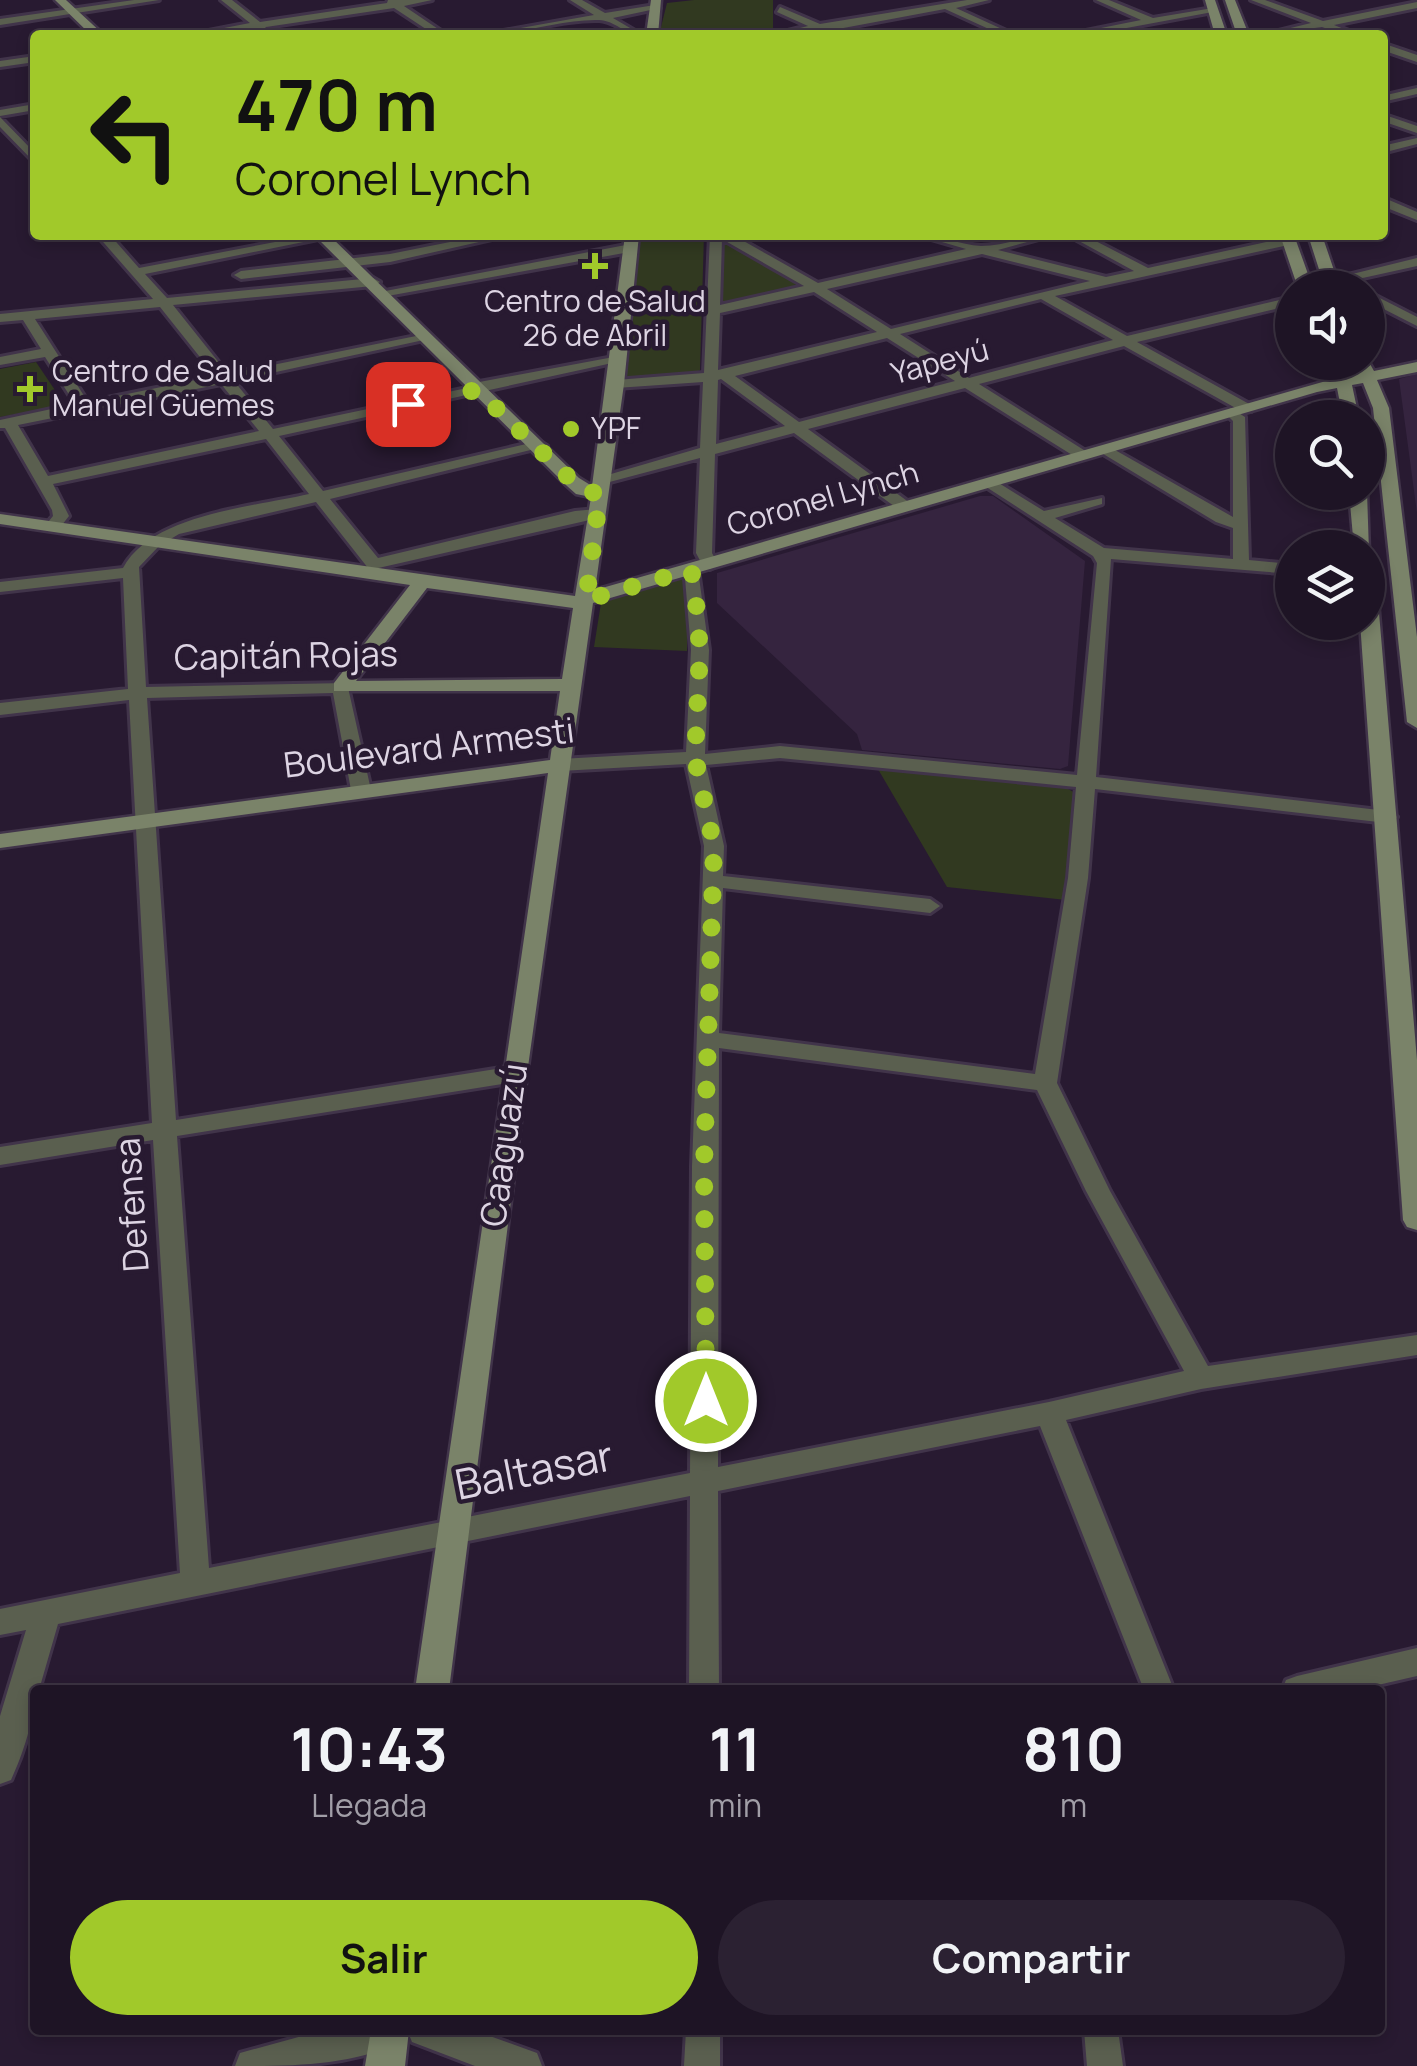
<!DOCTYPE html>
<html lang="es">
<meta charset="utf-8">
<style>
body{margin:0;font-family:Manrope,sans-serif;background:#2b2132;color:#f1f3f6;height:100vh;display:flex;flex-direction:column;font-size:38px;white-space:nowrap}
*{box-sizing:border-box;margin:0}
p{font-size:32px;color:#a19ea7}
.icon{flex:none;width:55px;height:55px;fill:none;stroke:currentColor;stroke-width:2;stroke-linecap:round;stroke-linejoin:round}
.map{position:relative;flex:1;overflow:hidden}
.sheet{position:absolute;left:30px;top:1685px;width:1355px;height:350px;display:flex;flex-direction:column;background:#1e1425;border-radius:10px;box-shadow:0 5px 15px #0003,0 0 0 2px #3c3342}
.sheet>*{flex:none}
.banner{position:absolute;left:30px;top:30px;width:1358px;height:210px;border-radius:10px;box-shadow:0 5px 15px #0003,0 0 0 2px #3c3342;background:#a1c92a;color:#111;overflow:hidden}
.buttons{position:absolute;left:1275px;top:270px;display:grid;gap:20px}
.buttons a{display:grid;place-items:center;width:110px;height:110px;border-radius:50%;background:#1e1425;box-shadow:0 5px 15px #0003,0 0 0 2px #3c3342;font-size:50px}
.pin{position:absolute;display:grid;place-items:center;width:85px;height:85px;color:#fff;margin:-42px;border-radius:20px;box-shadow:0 5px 15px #0006}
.me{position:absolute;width:110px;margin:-55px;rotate:0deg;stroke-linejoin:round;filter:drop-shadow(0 0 8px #0008)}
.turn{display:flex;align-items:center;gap:35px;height:210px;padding:0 40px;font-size:45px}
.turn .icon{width:130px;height:130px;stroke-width:2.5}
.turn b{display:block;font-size:70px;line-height:85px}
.eta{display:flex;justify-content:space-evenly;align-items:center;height:170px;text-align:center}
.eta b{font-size:60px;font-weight:700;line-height:70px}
.button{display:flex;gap:20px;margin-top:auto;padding:20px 40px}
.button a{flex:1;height:115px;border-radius:60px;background:#a1c92a;color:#111;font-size:40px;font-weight:700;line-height:115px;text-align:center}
.button a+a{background:#2b2132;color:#f1f3f6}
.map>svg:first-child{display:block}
.built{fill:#35243f}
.green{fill:#313920}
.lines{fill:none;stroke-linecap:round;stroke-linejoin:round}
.street-casing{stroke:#41344a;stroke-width:6}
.secondary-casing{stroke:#41344a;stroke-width:5}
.street{fill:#5a5f4f;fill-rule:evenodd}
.secondary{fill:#7a8369;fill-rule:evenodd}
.route{stroke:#a1c92a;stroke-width:18;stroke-dasharray:0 32.4}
.poi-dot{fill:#a1c92a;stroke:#281a31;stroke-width:4}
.labels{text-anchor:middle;stroke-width:9;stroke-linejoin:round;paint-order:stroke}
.far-poi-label{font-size:30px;fill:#ddd4e3;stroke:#281a31;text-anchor:start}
.far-street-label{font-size:30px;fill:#ddd4e3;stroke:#281a31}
.street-label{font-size:35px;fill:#ddd4e3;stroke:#281a31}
.near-street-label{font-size:42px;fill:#ddd4e3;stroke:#281a31}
</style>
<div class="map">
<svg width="1417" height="2066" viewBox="0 0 1417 2066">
<rect width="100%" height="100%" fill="#281a31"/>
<path class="built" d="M1417,374V513L1399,379Z
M980,496H993L1085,561L1068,766L1060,769L862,750L857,734L717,603V573Z"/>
<path class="green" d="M694,0H773V35H659L667,3Z
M638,235H704L700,370L694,374L626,378Z
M733,242L808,287L737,303L723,302L722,245Z
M36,362L65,405L0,417V369Z
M678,578L687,581V651L594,647L601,603Z
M875,764L1061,785L1077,794L1066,900L947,887Z"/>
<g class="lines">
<defs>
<path id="street" d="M134,0H159L0,25V19Z
M221,0H232L260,22L387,3L388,0H432L404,6L447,35H435L394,8L266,27L262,31L188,35L250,23Z
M570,0H582L605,13L655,5L660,8L613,18L642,35C625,35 614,20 599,20C560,19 520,35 481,35L594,15Z
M967,0H989L956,8L1015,35H1002L945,9L822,32L776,34L808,26L777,12L780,7L820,24Z
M1096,0H1109L1153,18L1213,8L1218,11L1089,35H1066L1141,20Z
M1251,0H1265L1323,21L1417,2V8L1334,25L1359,35H1344L1322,27L1262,35L1311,23Z
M1382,43L1417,55V62L1382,50Z
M35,56V62L0,67V61Z
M1417,88V94L1382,102V96Z
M35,104V110L0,116V110Z
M1382,114L1417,126V133L1382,121Z
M0,117L35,153V163L0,127Z
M1417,138V144L1382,153V146Z
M1382,197L1417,212V220L1382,206Z
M97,235H110L139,268L312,235H338L145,274L167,298L373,278L380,282L373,286L173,305L228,374L426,334L433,338L234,381L273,429L467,388L474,383L619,356L626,360L279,436L323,491L539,441L547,446L330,499L378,558L575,511L597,509L605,514L603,517L374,569L368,568L316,502L179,534L159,546L139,567L146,687L347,683L371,790L361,796L351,790L333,693L147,698L176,1120L514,1066L526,1074L514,1082L177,1136L209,1568L690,1473L692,1166L704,846L686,764L560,771L550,765L560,759L686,752L691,650L684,566H696L698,570L709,650L705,754L780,746L1077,775L1097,563L1093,556L980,483L994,480L1044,511L1102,498V504L1055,518L1104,548L1233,559V528L1216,522L1095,449L1108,446L1233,517V421L1224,412L1231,408L1245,417L1249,560L1292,564V574L1111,559L1096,777L1387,811L1397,817L1387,823L1095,789L1088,878L1057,1083L1110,1191L1208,1366L1417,1335V1355L1201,1389L1066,1420L1174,1690H1144L1040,1426L718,1491L719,1690H689L690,1496L58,1624L39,1690H35C35,1718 23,1754 11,1780L0,1784V1716L26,1630L0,1635V1609L180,1573L153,1140L0,1165V1147L152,1123L129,700L0,715V703L128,689L123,578L0,592V582L123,568C152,514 253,507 309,494L266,439L53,484L69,516L58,530H46L44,527L53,516L52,510L5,428H0V420L75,404L45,357L0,365V357L41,349L23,320L0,322V314L153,299ZM160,307L215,376L88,402L35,319ZM221,384L259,431L48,476L18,425ZM780,758L1076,787L1068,878L1035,1074L719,1033L723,888L930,913L940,906L930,899L723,876L724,846L706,765ZM719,1048L1037,1090L1086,1191L1184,1371L1049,1402L718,1467Z
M485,235H510L390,262L241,279L234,275L241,271L390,254Z
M710,235H733L818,283L966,249L918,235C940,235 960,245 981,246C1005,246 1029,235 1053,235L998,250L1106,277L1134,271L1068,235H1084L1148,268L1289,237L1293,238V244L1055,296L1127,336L1292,297V305L1137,342L1251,405V411H1241L1124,346L979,384L1087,452V458H1077L965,388L808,429L910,503V509H898L794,433L715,454L712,553L718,564L710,569L704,568L696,553L700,458L602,484L594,479L700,448L703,382L616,388L609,384L616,380L704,373ZM722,239L804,286L720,305ZM982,254L1090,281L891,329L827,289ZM814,292L877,332L718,370L720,313ZM1041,299L1113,340L969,378L900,334ZM887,338L955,381L799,422L735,376ZM721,379L785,426L716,444L718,380Z
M631,244L635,245V251L382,297L375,293Z
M1417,258V266L1331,285L1324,281Z
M1368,292L1417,317V326L1368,301Z
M1417,1648V1676L1356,1690H1282L1286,1680L1297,1676Z
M324,2030H473L537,2053L542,2066H475L412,2042L408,2032L403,2042C347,2066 295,2066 235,2066L240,2053Z
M686,2030H720V2066H684Z
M1084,2030H1118L1123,2066H1087Z"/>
<path id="secondary" d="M55,0H66L104,35H91Z
M651,0H661L658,35H646Z
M1205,0H1215L1227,35H1215Z
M1225,0H1235L1249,35H1237Z
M314,235H329L579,478L592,486L625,235H639L624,384L595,590L1333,379L1326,362H1342L1348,376L1359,374L1356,367L1363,362L1370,364L1374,371L1417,362V372L1377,380L1389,408L1417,637V728L1407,722L1373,408L1363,383L1352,385L1359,418H1343L1337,388L1317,392L593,603L527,1074L449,1690H415L548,773L0,848V834L550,760L560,691H334V683L410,585L0,524V514L575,596L591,497L576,494L567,486ZM427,588L573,608L562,679L356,681Z
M1280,235H1294L1313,288H1298Z
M1308,235H1322L1340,288H1325Z
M1349,492H1367L1369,552L1368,548H1354Z
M1368,595L1378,601L1417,1060V1230L1407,1227L1403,1220L1360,622H1368Z
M371,2030H409L405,2066H365Z"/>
</defs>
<use href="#street" class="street-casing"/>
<use href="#secondary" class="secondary-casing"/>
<use href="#street" class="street"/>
<use href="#secondary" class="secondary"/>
</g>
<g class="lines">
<path class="route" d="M408,404L477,390L582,490L600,494L586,600L690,570L694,578L700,650L695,758L714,846L704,1166L706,1401"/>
</g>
<g class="poi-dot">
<path d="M590 251h10v10h10v10h-10v10h-10v-10h-10v-10h10z"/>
<path d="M25 374h10v10h10v10h-10v10h-10v-10h-10v-10h10z"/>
<circle cx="571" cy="429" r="10"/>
</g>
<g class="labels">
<g class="far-poi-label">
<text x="595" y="312" text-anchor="middle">Centro de Salud<tspan x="595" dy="34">26 de Abril</tspan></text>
<text x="52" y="382">Centro de Salud<tspan x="52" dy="34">Manuel Güemes</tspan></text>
<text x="591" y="439">YPF</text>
</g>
<g class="far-street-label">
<text transform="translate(940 362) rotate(-15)" y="10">Yapeyú</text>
<text transform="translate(823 499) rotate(-16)" y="10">Coronel Lynch</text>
</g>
<g class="street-label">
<text transform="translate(286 656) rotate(-1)" y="12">Capitán Rojas</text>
<text transform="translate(429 748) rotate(-7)" y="12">Boulevard Armesti</text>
<text transform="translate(504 1145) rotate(-82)" y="12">Caaguazú</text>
<text transform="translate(132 1205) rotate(-94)" y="12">Defensa</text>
</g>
<g class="near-street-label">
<text transform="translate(534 1470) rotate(-11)" y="15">Baltasar</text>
</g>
</g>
</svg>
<div class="buttons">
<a><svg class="icon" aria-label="sound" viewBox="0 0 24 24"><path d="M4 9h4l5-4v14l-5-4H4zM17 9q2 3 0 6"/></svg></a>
<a><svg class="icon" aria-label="search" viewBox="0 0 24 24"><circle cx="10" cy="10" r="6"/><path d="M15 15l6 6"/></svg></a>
<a><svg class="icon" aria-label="layers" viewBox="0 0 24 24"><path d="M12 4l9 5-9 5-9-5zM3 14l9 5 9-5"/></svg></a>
</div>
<div class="pin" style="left:408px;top:404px;background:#d93025"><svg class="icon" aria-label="arrive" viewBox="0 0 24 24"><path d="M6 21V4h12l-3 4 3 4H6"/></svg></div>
<svg class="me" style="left:706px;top:1401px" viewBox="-20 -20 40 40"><circle r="17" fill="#a1c92a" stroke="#fff" stroke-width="3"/><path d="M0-11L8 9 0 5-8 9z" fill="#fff"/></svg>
<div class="banner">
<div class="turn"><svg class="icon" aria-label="left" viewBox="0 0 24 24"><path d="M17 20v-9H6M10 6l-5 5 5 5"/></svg><div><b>470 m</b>Coronel Lynch</div></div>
</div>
<section class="sheet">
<div class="eta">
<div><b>10:43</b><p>Llegada</p></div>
<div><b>11</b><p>min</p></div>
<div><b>810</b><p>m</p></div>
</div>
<div class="button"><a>Salir</a><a>Compartir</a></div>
</section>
</div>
